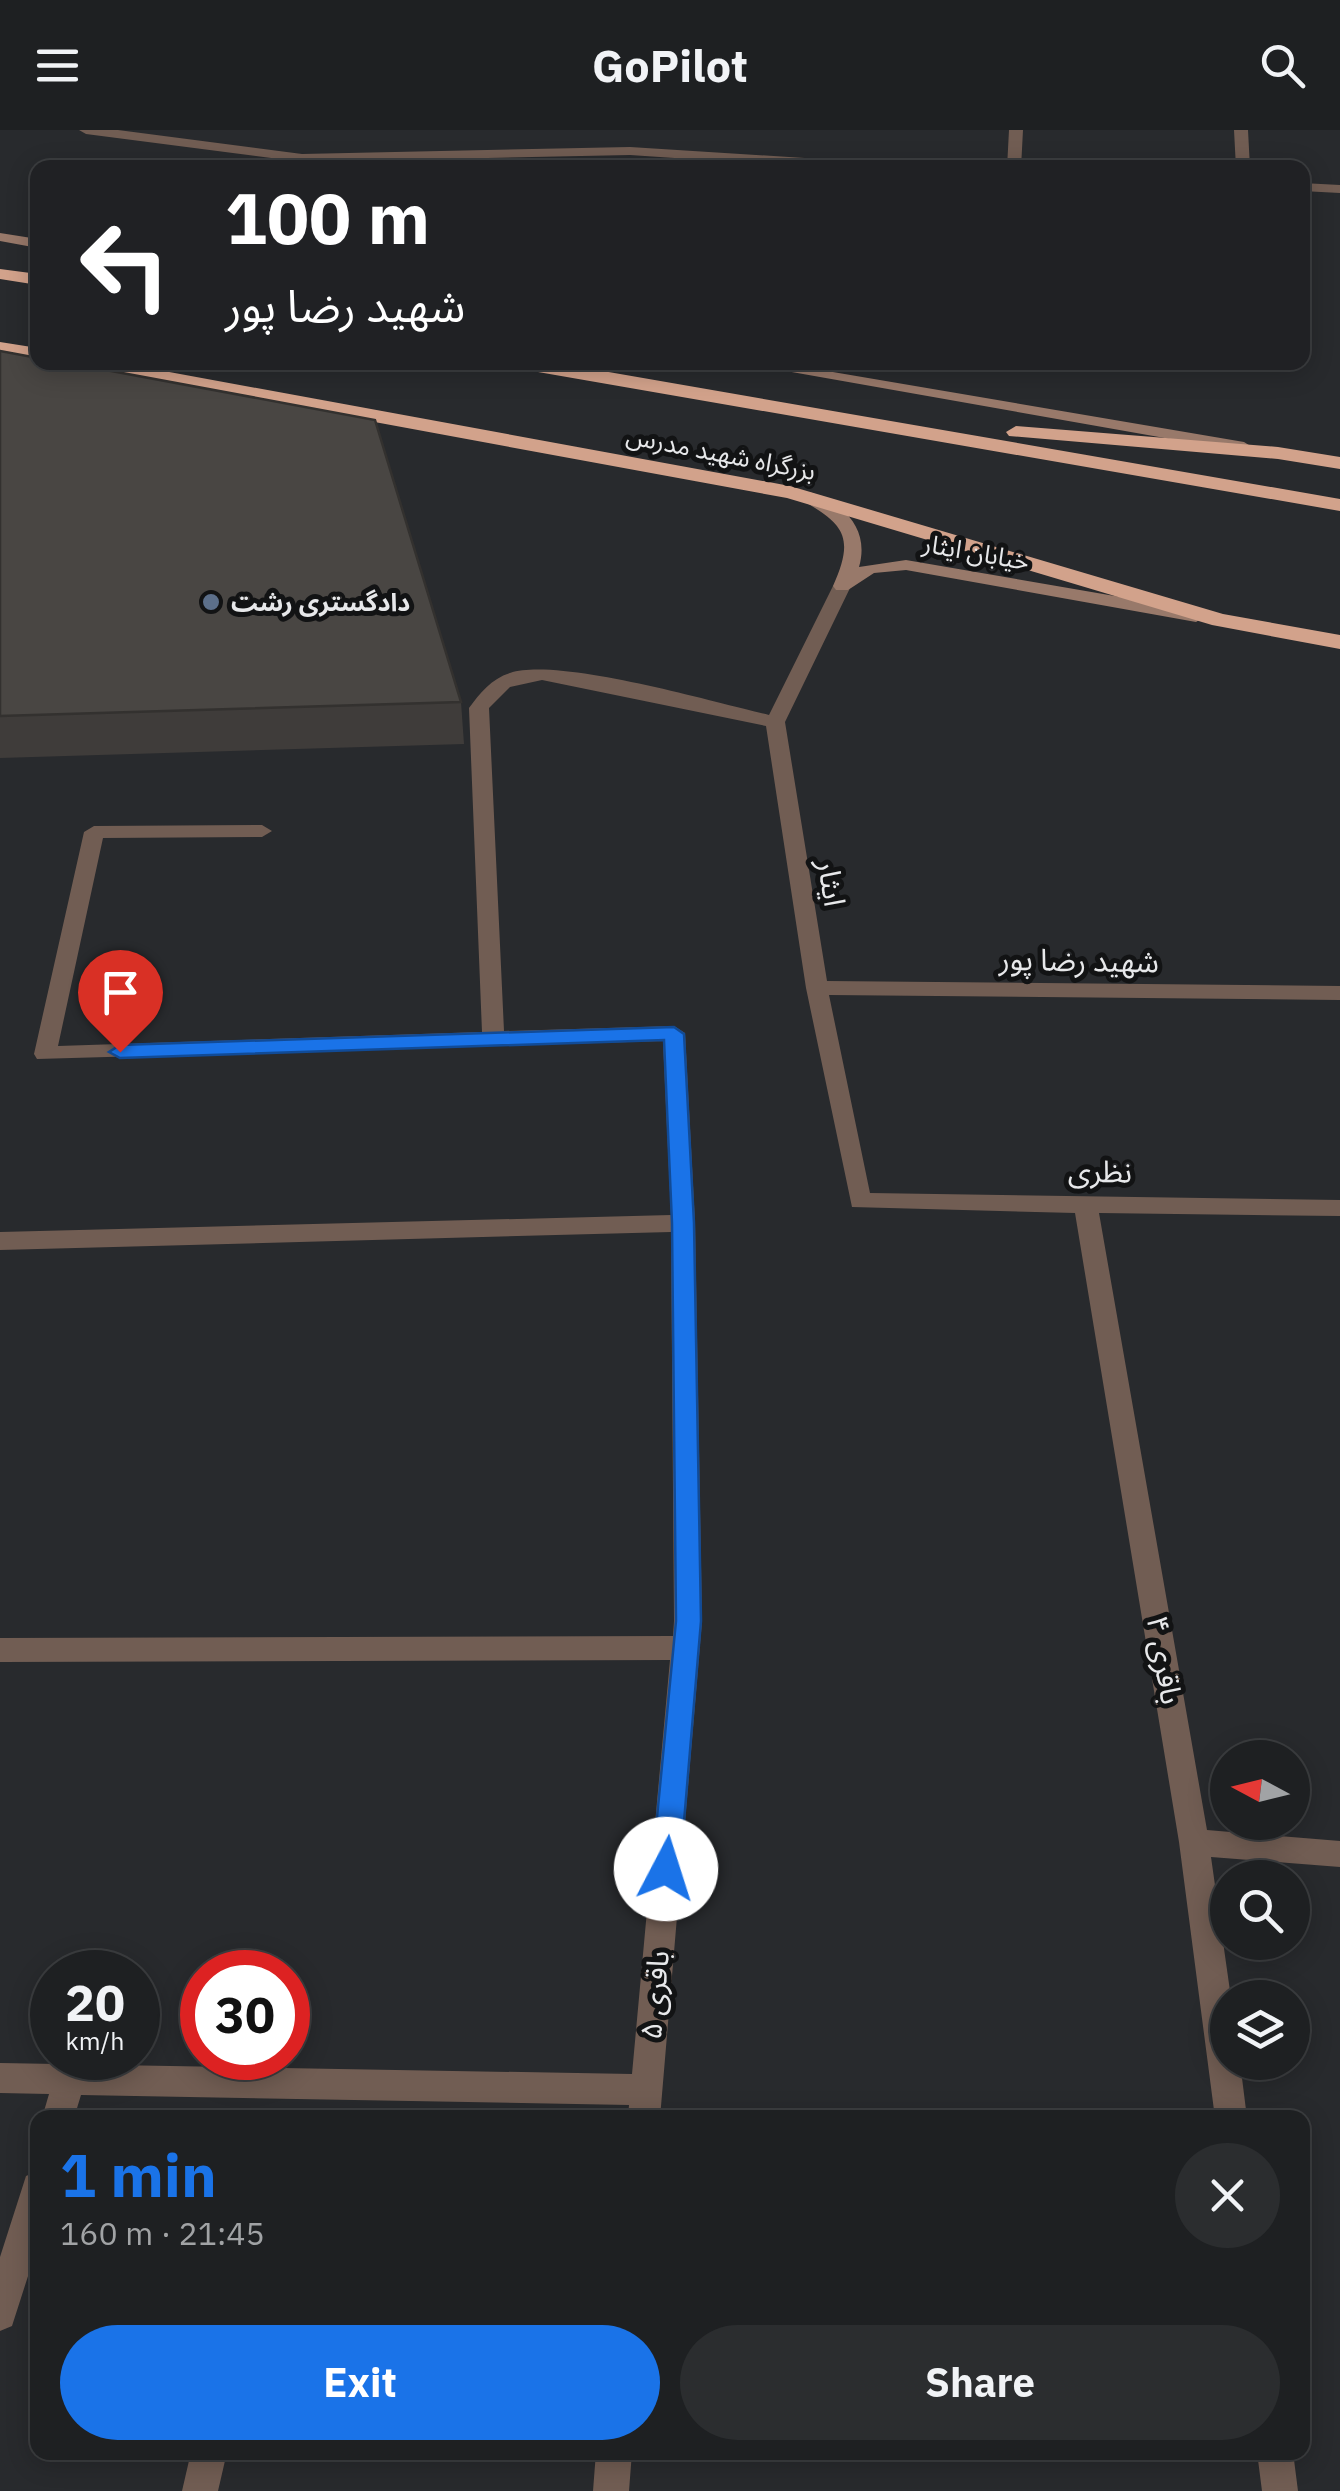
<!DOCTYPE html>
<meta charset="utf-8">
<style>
body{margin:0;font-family:"IBM Plex Sans","Noto Sans Arabic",sans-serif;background:#2b2d2f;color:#f1f3f6;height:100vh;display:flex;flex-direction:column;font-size:38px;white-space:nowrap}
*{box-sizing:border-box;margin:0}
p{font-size:32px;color:#a1a3a5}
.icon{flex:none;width:55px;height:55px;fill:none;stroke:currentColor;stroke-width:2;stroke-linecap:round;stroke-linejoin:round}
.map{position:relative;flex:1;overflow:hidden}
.panel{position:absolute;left:30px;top:1980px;width:1280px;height:350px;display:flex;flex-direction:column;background:#1e2022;border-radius:20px;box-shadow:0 5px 25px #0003,0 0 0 2px #3c3e40}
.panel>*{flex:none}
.hud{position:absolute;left:30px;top:30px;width:1280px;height:210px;border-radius:20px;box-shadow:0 5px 25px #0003,0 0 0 2px #3c3e40;background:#202124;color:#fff;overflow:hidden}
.needle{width:65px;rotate:277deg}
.buttons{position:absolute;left:1210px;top:1610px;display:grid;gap:20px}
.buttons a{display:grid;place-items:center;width:100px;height:100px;border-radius:50%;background:#1e2022;box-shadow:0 5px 25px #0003,0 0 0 2px #3c3e40;font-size:50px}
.speed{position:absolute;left:30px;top:1820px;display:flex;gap:20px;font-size:50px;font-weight:700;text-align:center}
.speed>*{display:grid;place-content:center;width:130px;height:130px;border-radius:50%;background:#1e2022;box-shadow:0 5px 25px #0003,0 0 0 2px #3c3e40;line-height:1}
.speed small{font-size:25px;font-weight:400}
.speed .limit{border:15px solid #d22;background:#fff;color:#111}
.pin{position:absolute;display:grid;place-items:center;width:85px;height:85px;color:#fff;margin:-102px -42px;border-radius:50% 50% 50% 0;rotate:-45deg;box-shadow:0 0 10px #0007}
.pin .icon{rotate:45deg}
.me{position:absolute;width:110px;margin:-55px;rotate:5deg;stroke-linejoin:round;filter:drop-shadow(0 0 8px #0008)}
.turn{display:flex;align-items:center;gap:35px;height:210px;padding:0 30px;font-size:45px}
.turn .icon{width:130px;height:130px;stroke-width:2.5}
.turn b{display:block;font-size:70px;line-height:85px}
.round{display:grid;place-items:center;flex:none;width:105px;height:105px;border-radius:52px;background:#2b2d2f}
.headline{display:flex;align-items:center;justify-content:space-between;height:170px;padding:0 30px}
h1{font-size:60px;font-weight:800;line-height:75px;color:#1a73e8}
.action{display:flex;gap:20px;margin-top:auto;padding:20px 30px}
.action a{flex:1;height:115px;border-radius:60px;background:#1a73e8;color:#fff;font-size:40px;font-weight:800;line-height:115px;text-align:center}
.action a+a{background:#2b2d2f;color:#f1f3f6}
header{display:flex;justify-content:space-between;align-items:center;height:130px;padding:0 30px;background:#1e2022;font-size:45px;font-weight:800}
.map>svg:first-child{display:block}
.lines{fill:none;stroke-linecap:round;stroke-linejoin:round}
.lane{fill:#715d53;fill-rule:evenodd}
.street{fill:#715d53;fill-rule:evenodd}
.secondary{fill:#98796a;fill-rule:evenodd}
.highway{fill:#d2a28b;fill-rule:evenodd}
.wall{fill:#3f3c3a}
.building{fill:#494643;stroke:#33312f;stroke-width:2.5}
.route{fill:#1a73e8;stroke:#114b97;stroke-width:2.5}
.service-dot{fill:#5c6f8a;stroke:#121314;stroke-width:4}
.labels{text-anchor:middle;stroke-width:10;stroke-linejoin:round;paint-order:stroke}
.far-street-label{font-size:25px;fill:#e7e8ea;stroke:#121314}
.far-poi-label{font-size:25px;font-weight:bold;fill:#e7e8ea;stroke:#121314;text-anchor:start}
.street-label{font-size:30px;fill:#e7e8ea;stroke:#121314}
</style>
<header><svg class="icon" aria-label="menu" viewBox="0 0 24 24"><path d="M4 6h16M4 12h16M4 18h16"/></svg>GoPilot<svg class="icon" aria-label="search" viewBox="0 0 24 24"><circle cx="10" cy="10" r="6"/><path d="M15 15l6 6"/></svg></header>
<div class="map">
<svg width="1340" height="2361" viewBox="0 0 1340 2361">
<rect width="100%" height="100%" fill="#282a2d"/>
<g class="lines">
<path class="lane" d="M191,2322H227L218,2361H182Z"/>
<path class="street" d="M79,0H118L302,24L630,17L898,34L905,38H823L630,25L302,32L86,4Z
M1009,0H1023L1021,38H1007Z
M1234,0H1248L1250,38H1236Z
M1302,53L1340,55V63L1302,61Z
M842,451L851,456L785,592L827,851L1340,856V870L829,865L870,1063L1340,1070V1086L1099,1083L1207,1700L1340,1711V1737L1211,1727L1231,1868H1228V1932H1240L1247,1988H1215L1179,1712L1075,1083L852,1077L806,858L766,596L542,550L510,557L489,578L504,901L674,896L685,903L695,1093L702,1491L660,1988H628L629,1975L81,1965L74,1988H42L49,1964L0,1963V1933L632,1944L670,1530L0,1532V1508L673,1506L674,1491L671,1102L0,1120V1102L671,1085L663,911L37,929L34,924L84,702L94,696L262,695L272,701L262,707L103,708L58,916L482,902L469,578C480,563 491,549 510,543C559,527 712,572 769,585L833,456Z
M38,2041V2115L12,2196L0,2201V2127L26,2046Z
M596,2322H632L629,2361H593Z
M1257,2322H1293L1298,2361H1262Z"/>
<path class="secondary" d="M0,103L38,109V118L0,111Z
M735,232H774L1244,312L1252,317L1244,322Z
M809,362C844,373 870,399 859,437L906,430L1196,480L1205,486L1196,492L906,440L874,443L848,460H836L833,456C854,409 846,395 803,371V363Z"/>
<path class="highway" d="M0,139L38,144V155L0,149Z
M0,212L38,218V230L0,224Z
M72,232H115L790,356L1223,484L1340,505V519L1212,495L787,368L81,238Z
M506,232H551L1340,369V381L515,238Z
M1016,296L1278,317L1340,327V339L1278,329L1009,306L1006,302Z"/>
</g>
<path class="wall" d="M0,221L461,572L464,614L0,628Z"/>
<path class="building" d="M0,221L38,228V232H63L375,290L461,572L0,586Z"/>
<path class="route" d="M674,897L684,904L694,1093L701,1491L680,1739L676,1748L666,1751L656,1748L652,1739L676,1491L672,1093L664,910L120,928L109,922L120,915Z"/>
<circle class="service-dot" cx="211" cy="472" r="10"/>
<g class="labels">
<g class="far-street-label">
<text transform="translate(721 323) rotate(11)" y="9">بزرگراه شهید مدرس</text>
<text transform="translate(976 422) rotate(10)" y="9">خیابان ایثار</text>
</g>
<g class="far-poi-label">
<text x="231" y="481">دادگستری رشت</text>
</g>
<g class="street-label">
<text transform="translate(831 753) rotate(81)" y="10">ایثار</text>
<text transform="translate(1079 831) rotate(1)" y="10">شهید رضا پور</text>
<text transform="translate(1100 1042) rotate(1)" y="10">نظری</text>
<text transform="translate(1164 1530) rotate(80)" y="10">باقری ۴</text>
<text transform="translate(655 1865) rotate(-85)" y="10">باقری ۵</text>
</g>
</g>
</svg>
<div class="buttons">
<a><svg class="needle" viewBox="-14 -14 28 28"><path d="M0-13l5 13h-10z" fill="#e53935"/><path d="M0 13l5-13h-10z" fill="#a1a3a5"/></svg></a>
<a><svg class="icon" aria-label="search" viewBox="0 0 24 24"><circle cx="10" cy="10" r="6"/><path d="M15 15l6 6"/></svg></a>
<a><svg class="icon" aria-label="layers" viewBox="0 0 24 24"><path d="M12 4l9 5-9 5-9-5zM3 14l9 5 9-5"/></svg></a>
</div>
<div class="speed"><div>20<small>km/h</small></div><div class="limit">30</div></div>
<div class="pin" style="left:120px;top:922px;background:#d93025"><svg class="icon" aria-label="arrive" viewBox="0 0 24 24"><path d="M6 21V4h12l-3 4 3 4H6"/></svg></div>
<svg class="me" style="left:666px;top:1739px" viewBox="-20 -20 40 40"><circle r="19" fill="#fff"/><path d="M0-13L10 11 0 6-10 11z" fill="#1a73e8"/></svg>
<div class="hud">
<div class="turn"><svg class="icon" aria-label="left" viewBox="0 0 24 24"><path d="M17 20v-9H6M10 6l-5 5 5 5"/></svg><div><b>100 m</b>شهید رضا پور</div></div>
</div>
<section class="panel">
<div class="headline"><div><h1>1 min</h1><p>160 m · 21:45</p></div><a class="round"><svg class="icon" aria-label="close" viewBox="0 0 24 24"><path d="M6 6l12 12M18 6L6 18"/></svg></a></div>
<div class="action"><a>Exit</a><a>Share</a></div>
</section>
</div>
